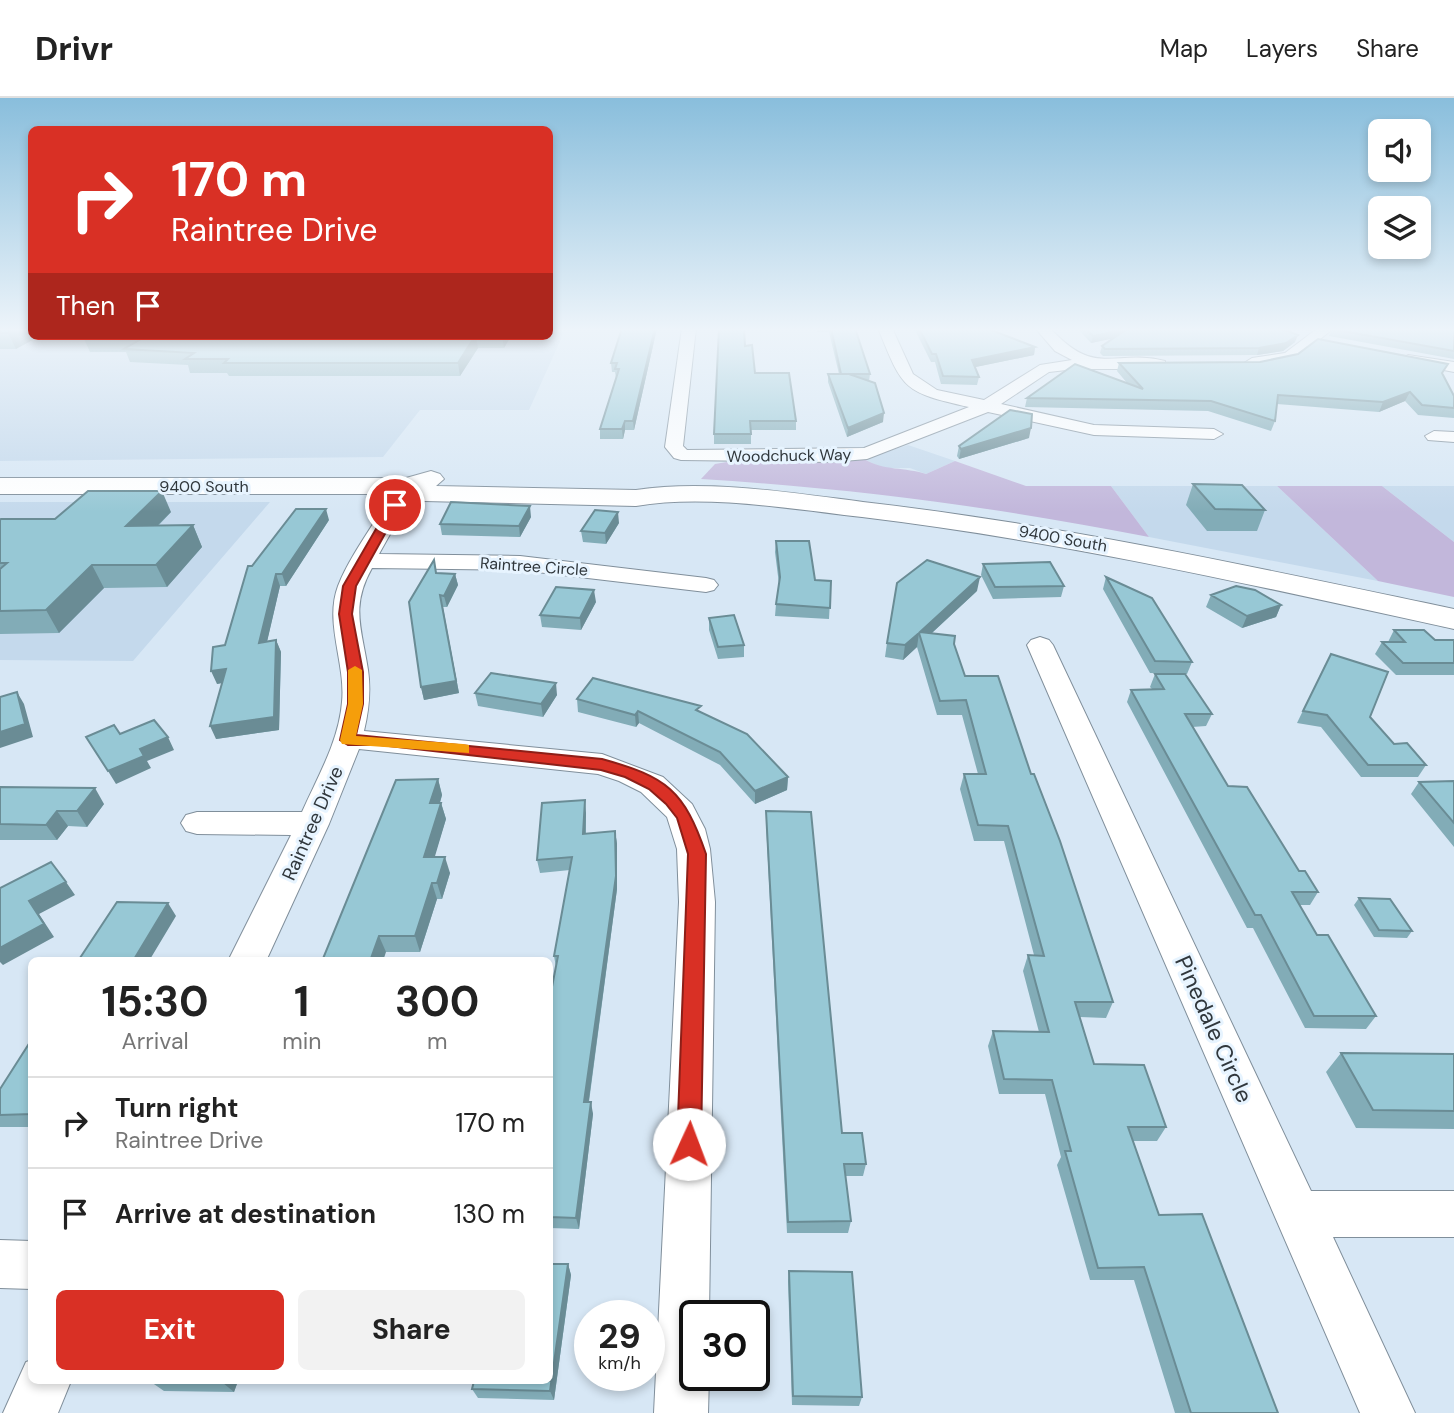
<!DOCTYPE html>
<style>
body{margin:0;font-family:"DM Sans",sans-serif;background:#f2f2f2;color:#222;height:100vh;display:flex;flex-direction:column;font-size:26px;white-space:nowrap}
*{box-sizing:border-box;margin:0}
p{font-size:23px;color:#767676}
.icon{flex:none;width:38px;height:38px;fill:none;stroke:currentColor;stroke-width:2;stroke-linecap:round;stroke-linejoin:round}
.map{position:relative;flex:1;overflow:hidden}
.drawer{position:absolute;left:28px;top:859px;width:525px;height:427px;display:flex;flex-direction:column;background:#fff;border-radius:10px;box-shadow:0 4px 10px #0003}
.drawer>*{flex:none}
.top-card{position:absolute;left:28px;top:28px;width:525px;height:214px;border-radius:10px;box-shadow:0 4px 10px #0003;background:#d93025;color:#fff;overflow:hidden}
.fabs{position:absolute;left:1368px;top:21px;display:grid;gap:14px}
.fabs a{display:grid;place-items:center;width:63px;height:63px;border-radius:10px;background:#fff;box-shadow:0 4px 10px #0003;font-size:35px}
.speed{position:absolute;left:574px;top:1202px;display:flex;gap:14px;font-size:35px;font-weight:700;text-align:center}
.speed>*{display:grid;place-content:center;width:91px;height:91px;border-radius:50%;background:#fff;box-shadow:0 4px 10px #0003;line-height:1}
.speed small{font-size:18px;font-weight:400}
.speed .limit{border:4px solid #111;border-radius:10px;background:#fff;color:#111}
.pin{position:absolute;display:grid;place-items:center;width:60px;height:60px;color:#fff;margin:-30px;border:4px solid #fff;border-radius:50%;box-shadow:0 2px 7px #0007}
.me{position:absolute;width:77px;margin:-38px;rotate:2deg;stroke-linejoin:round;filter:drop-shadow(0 0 5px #0008)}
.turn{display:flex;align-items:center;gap:24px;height:147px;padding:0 28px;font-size:32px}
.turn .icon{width:91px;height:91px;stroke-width:2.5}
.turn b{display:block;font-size:49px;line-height:60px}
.then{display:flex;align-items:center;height:66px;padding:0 28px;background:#0003;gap:14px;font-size:26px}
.eta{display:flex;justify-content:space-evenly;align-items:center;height:119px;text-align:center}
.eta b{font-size:42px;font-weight:700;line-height:49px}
.cta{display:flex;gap:14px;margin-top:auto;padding:14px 28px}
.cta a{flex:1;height:80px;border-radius:10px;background:#d93025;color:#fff;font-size:28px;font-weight:700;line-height:80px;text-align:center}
.cta a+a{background:#f2f2f2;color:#222}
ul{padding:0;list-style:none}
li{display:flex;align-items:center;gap:21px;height:91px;padding:0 28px;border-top:2px solid #e0e0e0}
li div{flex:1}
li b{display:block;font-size:26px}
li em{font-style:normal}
header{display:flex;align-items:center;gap:42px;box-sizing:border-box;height:98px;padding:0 35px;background:#fff;border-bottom:2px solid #e0e0e0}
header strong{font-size:33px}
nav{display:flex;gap:38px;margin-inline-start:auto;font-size:24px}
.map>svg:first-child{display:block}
.built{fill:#c4d9ec}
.green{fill:#c2b7db}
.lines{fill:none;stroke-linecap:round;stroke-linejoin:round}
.minor-casing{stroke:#808f9b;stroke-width:2}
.secondary-casing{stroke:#808f9b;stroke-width:2}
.minor{fill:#fff;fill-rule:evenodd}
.secondary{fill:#fff;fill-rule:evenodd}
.wall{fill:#82acb7}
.shaded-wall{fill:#6a8c95}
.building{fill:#97c8d5;stroke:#6a8c95;stroke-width:2}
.route{fill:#d93025;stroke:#8d1f18;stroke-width:2}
.slow{fill:#f59e0b}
.labels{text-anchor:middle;stroke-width:6;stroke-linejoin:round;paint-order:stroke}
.far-street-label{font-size:16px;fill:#30373c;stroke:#e7f4ff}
.street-label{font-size:19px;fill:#30373c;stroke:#e7f4ff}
.near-street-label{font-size:23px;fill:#30373c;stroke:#e7f4ff}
</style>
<header>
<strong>Drivr</strong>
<nav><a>Map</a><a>Layers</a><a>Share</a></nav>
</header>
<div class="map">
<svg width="1454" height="1315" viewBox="0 0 1454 1315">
<rect width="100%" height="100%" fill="#d7e7f5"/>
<path class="built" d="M0,230L32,238H550V230H566L529,312H420L383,359L0,363Z
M908,347L955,363L926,376L910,370H882L864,361Z
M1111,388H1277L1378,483L1149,439Z
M1382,388H1454V444Z
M0,404H270L133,563L0,562Z"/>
<path class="green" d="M864,361C884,373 905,369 926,376L955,363L1026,388H1111L1149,439C1001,410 852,390 701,381L715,366L727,364Z
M1277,388H1382L1454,444V499L1378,483Z"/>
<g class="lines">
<defs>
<path id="minor" d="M682,230H696L683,348L687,352L864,350L969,309C903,294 903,292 878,230H892L913,276L937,292L984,302L1040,267L1072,262L1055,253L1035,230H1050C1096,281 1114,250 1165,263V269L1160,271H1075L1049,274L1001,306L1094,327L1214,331L1223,336L1214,341L1094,337L988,314L867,361L831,364L681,362L674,360L665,349Z
M1318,230H1334L1294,262L1252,270L1244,265L1252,260L1285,255Z
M1408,257L1454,264V274L1403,264L1401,261Z
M1434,333L1454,334V344L1428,342L1425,338Z
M407,382L417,388L379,456L520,458L706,480L714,482L718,487L714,492L706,494L520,472L372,470C350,509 362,531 368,572C371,593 369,612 364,633L602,656L663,679L692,706L705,731L710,751L715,804L709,1218H695V1278H709L708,1315H654L679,804L677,751L667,719L641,694L619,683L598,676L359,651L329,726L266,863H228L291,737L197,736L186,733L181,725L186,717L197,714H302C317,680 339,643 342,604C346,566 324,525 338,488C350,457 379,419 397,388Z
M1040,539L1049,542L1053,547L1311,1093H1454V1139H1333L1415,1315H1360L1027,547L1031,542Z
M0,1142L32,1143V1191L0,1190Z
M32,1262V1283H71L58,1315H3L26,1264Z"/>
<path id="secondary" d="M431,373L440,376L444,381L436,388L636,392C707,381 792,395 863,404C1063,427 1258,470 1454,511V531C1257,488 1062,443 862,419C791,411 706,396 636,408L424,403L403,396H0V380H406Z"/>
</defs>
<use href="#minor" class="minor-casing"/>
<use href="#secondary" class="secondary-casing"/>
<use href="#minor" class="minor"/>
<use href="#secondary" class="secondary"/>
</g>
<path class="wall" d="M0,230H32L16,251H0Z
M622,230H657L634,332H625L623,341H600V331L616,280L615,274H612L611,265Z
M816,230H855L870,276L869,283L883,324L847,339L828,284V276H839L829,234H817Z
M914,230H986L1035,249L1034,257L975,269L979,279L977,287L941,286L935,264H931Z
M1077,230H1280L1295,244L1283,253L1257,257L1103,258L1100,255L1102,248L1113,240L1091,245Z
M1298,230H1314L1309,233Z
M1454,230V261L1329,238L1332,231Z
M89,238H511L504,250H478L460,278H229L227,275H190L188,267L130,264L126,254H90L84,241Z
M745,248L755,275L796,323V332H751V346H714V336Z
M1119,265L1443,277L1454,298V320L1418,317L1405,303L1379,314L1277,306L1275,323L1271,333L1208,313L1025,309L1027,300L1127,285L1117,273Z
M1029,340L959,361L957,358L959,348Z
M1193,386L1265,412L1257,433H1207L1186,407Z
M171,414L158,428L193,427L202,449L167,489L104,490L59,535L0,536V422L55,421Z
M531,419L520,439L442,437L440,426Z
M329,422L286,488H280L267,543L276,542L281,554L279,632L216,641L222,585L217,586L252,468Z
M619,425L606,446L583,444L581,433Z
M776,443L815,482L831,483L829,521L775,518L776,506L779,486L775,454Z
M983,466L1064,488L1061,499L993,501L981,477Z
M437,475L455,476L458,487L447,509H443L459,595L424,602L421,589Z
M1106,479L1192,564L1187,576L1150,575L1103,491Z
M977,493L932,535L954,546L965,578L1031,676L1113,904L1106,920L1080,919L1094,966L1166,1029L1157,1043H1133L1159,1117L1278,1315H1175L1134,1182H1090L1057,1067L1061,1059L1045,996H999L988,948L993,933L1039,934L1023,873L1028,857H1034L1004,743H974L960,691L964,676H978L962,617H937L917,549L903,562L885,559L887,545Z
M1211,497L1281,507L1276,519L1242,530L1206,509Z
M596,504L581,532L542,529L540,517Z
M709,520L744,547V559L718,561L709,532Z
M1394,532L1435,542H1454V577H1396L1375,556L1382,544H1388Z
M1325,567L1394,646L1426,667L1418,679H1361L1321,629L1297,625Z
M1155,576L1212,616L1206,628L1192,629L1228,688L1299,773L1318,794L1310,807H1299L1317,837L1376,918L1366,931L1305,930L1253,830H1247L1127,604L1131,592L1152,591L1150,589Z
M475,595L557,597L543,619L478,608Z
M577,601L701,614L788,679L787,692L755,706L720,667L639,625L636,629L578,614Z
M438,681L442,697L440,705H441L446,721L434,759L450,775L442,801H437L420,854H386L322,863Z
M1454,683V749L1411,696L1419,684Z
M0,689L104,706L87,729L68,728L57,742H0Z
M766,713L842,1035L866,1066L863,1078H845L851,1123L848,1135H787L766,726Z
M586,715V736L615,733L617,746V791L589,1004L593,1016L579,1131L550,1130V899L556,869L554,858L570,772L540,775L537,762Z
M1359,800L1412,833L1407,840L1374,839L1354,807Z
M32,941V1029H0V1017Z
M1341,955L1454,956V1031L1356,1030L1326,974Z
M568,1166L571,1177L554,1302L478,1300L472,1291Z
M789,1173L862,1299L859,1308L792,1307L788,1183Z
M152,1283H238L234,1294L164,1293L151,1284Z"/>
<path class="shaded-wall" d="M18,230H32V238H40L16,251L8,235Z
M655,230H657L634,332L633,323Z
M1127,231L1125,238L1091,245L1093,238Z
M1298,237L1295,244L1283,253L1257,257L1259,250Z
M475,238H476L478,250L460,278L458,265Z
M502,238H511L504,250Z
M1035,249L1034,257L971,270L972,262Z
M1410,294L1405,303L1379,314L1383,304Z
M884,315L883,324L847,339L848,330Z
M625,323V332L623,341L622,331Z
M1031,330L1029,340L959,361L961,351Z
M162,393L171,414L136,449L126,428Z
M530,408L531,419L520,439L519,428Z
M326,411L329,422L286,488L282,476Z
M618,414L619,425L606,446L605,435Z
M193,427L202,449L167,489L156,467Z
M92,467L104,490L59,535L46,512Z
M276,476L280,488L264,557L259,545Z
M455,476L458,487L447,509L444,498Z
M980,479L977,493L922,544L920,534Z
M594,492L596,504L581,532L580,520Z
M440,497L459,595L424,602L421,589Z
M1281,507L1276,519L1242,530L1247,518Z
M919,535L917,549L903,562L905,547Z
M276,542L281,554L279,632L216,641L210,628Z
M226,571L231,583L217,586L211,573Z
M556,585L557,597L543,619L541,606Z
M17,594L24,606L33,639L0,650V634Z
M638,613L639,625L636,629L635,617Z
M168,639L174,652L147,663L151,670L116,686L108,673L140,651Z
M788,679L787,692L755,706V693Z
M438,681L442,697L435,721L430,705Z
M95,690L104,706L87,729L77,713Z
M585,702L586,715L585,749L583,736Z
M441,705L446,721L430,775L424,759Z
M57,713L68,728L57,742L46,727Z
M615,733L617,746V791L587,1016L584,1004Z
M445,759L450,775L442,801L437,785Z
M66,784L75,797L39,816L54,839L3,867L0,864V850L29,803Z
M432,785L437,801L420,854L415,838Z
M168,805L176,818L149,863H133Z
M379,838L386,854L383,863H370Z
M591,1004L593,1016L579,1131L576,1120Z
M568,1166L571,1177L554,1302L550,1293Z
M224,1283H238L234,1294L223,1285Z"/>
<path class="building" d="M0,230H18L8,235H0Z
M622,230H655L633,323H625L622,331H600L619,271H615L617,265H611Z
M719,230H744L745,248L752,247L755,275H789L796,323H750L751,336H714Z
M831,230H855L870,276H841Z
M919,230H986L1035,249L972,262L979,279L943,278L936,256H932Z
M1085,230H1280L1298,237L1286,245L1259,250L1105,251L1102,248L1127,231L1093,238Z
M1333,230H1454V253L1332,231Z
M89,238H475L458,265H224L228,261H185L194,255L124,251L141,241H84Z
M1318,241L1448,266L1442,275L1454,298V310L1422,307L1410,294L1383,304L1278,297L1275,323L1211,303L1027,300L1075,266L1143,291L1119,265L1260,264L1298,256Z
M828,276H849L875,285L884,315L848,330Z
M1010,312L1032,316L1031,330L961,351L959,348Z
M1193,386L1242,387L1265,412L1215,411Z
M88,393H162L126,428L193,427L156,467H92L46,512L0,513V471L7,465H0V422L1,421H55Z
M451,404L530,408L519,428L440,426Z
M296,411H326L282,476H276L259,545L276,542L274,619L210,628L226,571L211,573L213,549L225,547L248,468H252Z
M595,412L618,414L605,435L581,433Z
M776,443H809L815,482L831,483L830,510L776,506L780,479Z
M434,462L436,475L455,476L444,498L440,497L456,583L421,589L409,504Z
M927,462L980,479L920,534L955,538L954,546L965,578H998L1031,676H1034L1060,743L1113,904H1075L1094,966L1144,967L1166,1029H1128L1159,1117L1202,1116L1278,1315H1191L1144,1169L1098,1170L1065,1053H1071L1052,982L1004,981L993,933L1049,934L1028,857L1044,858L1008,728L978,727L964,676H986L966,602L940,603L919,535L905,547L887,545L897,485Z
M1050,464L1064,488L995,489L983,466Z
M1106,479L1152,500L1192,564L1155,563Z
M1236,488L1255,492L1281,507L1247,518L1211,497Z
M556,489L594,492L580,520L540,517Z
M734,517L744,547L718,549L709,520Z
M1394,532H1424L1435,542H1454V565H1403L1382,544H1405Z
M1331,556L1388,574L1370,619L1394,646L1407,645L1426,667H1368L1327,617L1303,613Z
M491,575L556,585L541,606L475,595Z
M1155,576H1185L1212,616H1185L1228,688L1247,689L1299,773H1305L1318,794H1292L1317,837H1328L1376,918H1314L1261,817H1255L1131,592L1164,591Z
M593,580L701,608L696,612L747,636L788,679L755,693L720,654L638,613L635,617L577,601Z
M17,594L25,626L0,634V599Z
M154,622L168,639L140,651L144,658L108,673L86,639L114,627L120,636Z
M438,681L430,705H441L424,759H445L437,785H432L415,838H379L370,863H322L396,682Z
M1454,683V725L1419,684Z
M0,689L95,690L77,713H57L46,727L0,726Z
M585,702L583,736L615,733L616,778L584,1004H591L576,1120L550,1119V899L558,858H554L572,759L537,762L542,705Z
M766,713L811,714L842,1035H862L866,1066H844L851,1123L788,1124Z
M51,764L66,784L29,803L44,826L0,850V790Z
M1359,800L1390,801L1412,833L1379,832Z
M117,804L168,805L133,863H78Z
M32,941V1016L0,1017V991Z
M1341,955L1454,956V1013L1373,1012Z
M550,1166H568L550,1293L472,1291L474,1283H550Z
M789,1173L852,1174L862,1299L793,1298Z
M152,1283H224L223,1285L151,1284Z"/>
<linearGradient id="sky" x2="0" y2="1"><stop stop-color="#89bedc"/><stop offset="0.56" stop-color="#edf4fa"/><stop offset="1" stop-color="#edf4fa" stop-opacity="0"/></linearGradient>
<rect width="1454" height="414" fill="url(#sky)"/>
<path class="route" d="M391,405L401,407L356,488L352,516L363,574V606L356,637L602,661C667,679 684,692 706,756L701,1046L698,1055L689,1058L681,1055L677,1046L688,756L677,720L666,706L649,691L625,679L601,672L380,647H348L340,642L348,606V574L339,516L343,488Z"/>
<path class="slow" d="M355,568L362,572L363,606L356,638L463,646L469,647V655L342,646L340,642L348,606V572Z"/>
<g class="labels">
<g class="far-street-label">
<text transform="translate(789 357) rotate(-1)" y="6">Woodchuck Way</text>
<text x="204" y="394">9400 South</text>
<text transform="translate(1063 440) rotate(10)" y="6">9400 South</text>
<text transform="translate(534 468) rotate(4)" y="6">Raintree Circle</text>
</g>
<g class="street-label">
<text transform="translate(312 725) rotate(-66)" y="7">Raintree Drive</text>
</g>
<g class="near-street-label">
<text transform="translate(1214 931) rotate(66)" y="8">Pinedale Circle</text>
</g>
</g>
</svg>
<div class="fabs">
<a><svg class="icon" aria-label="sound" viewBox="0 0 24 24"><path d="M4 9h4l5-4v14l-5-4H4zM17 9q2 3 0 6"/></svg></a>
<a><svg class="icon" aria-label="layers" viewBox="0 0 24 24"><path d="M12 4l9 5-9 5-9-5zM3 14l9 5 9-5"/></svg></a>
</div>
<div class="speed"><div>29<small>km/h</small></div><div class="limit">30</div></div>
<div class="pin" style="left:395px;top:407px;background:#d93025"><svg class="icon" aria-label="arrive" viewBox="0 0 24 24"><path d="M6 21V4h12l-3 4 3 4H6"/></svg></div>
<svg class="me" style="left:689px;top:1046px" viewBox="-20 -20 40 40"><circle r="19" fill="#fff"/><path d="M0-13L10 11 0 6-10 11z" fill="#d93025"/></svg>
<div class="top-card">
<div class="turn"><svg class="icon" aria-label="right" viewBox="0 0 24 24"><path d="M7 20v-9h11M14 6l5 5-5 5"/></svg><div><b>170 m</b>Raintree Drive</div></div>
<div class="then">Then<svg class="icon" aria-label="arrive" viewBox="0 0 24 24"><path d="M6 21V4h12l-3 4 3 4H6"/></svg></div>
</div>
<section class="drawer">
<div class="eta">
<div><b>15:30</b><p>Arrival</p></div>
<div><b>1</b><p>min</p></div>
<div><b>300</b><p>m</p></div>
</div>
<ul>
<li><svg class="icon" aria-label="right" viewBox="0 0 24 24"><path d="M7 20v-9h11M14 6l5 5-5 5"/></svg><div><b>Turn right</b><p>Raintree Drive</p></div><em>170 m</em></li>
<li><svg class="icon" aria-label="arrive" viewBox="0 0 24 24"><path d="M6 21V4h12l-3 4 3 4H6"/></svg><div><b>Arrive at destination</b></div><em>130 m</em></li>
</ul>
<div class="cta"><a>Exit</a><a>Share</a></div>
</section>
</div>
